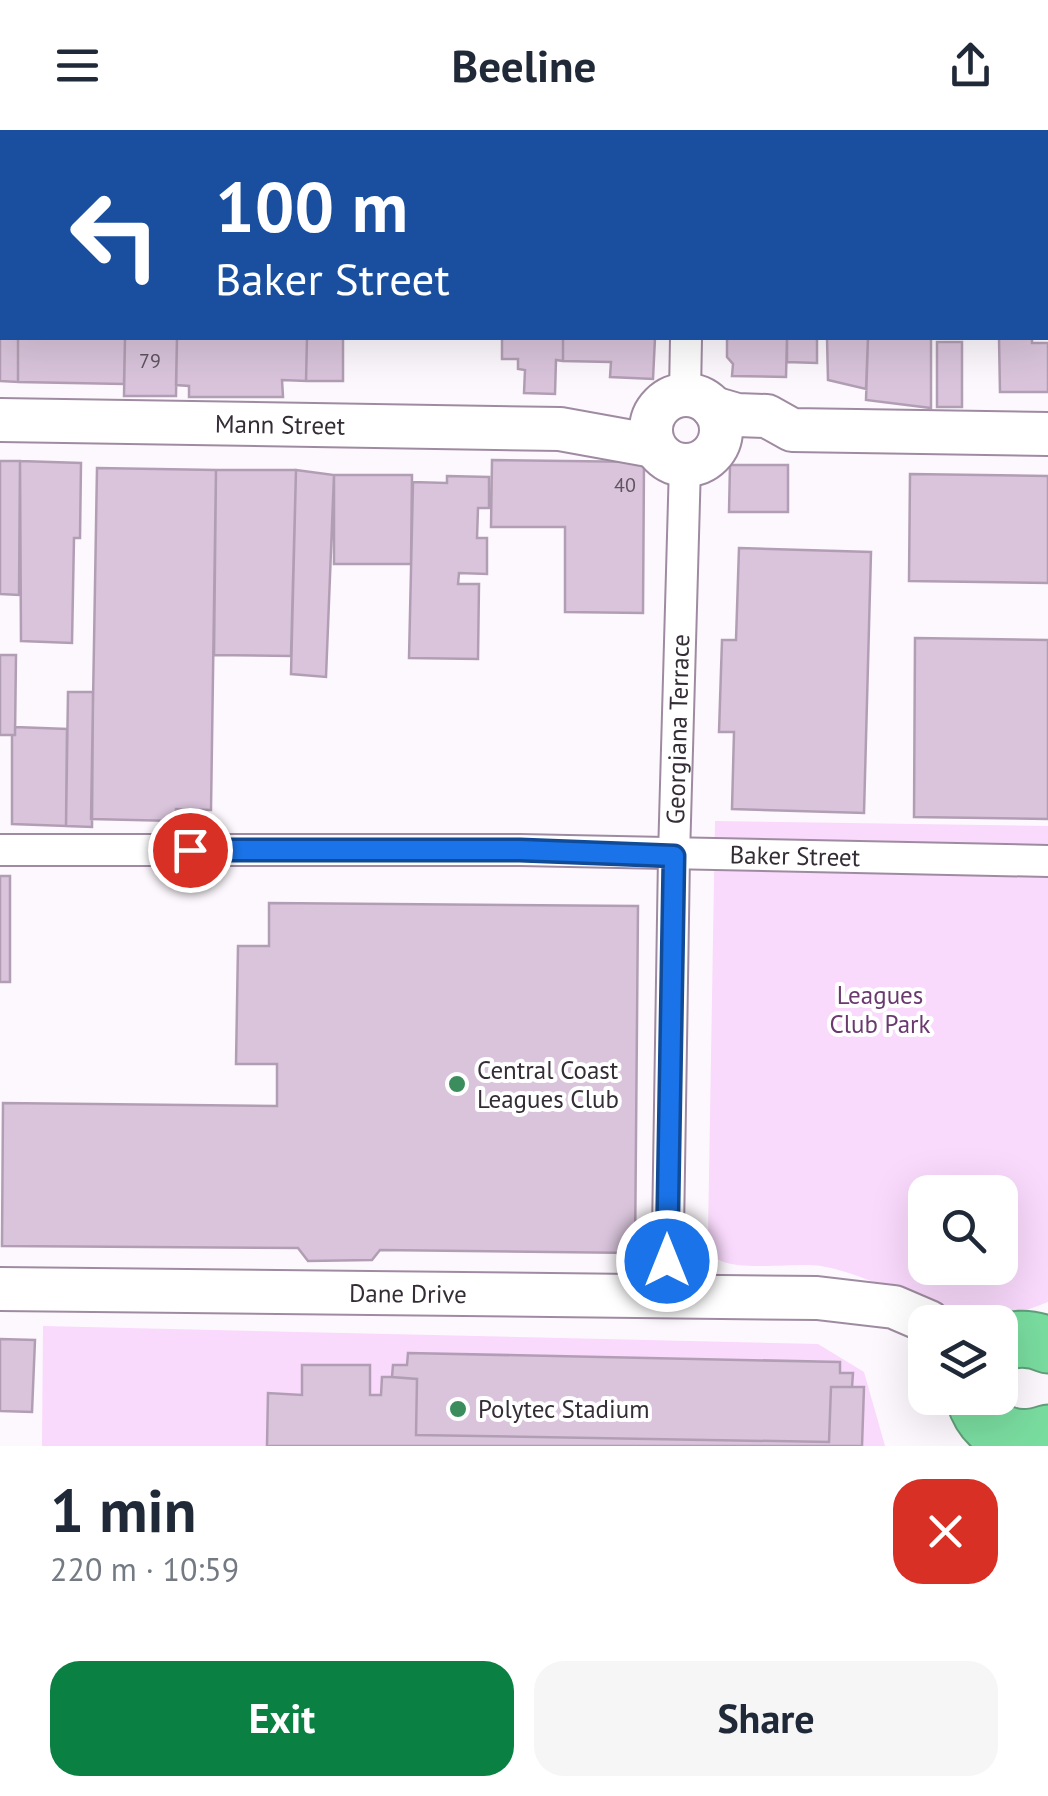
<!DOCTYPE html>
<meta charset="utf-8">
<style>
body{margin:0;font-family:"PT Sans",sans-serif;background:#f6f6f7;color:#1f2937;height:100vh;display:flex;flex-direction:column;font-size:38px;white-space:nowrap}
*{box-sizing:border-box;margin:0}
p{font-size:32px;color:#747a83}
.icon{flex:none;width:55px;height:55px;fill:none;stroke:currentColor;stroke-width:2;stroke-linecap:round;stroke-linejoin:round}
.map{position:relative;height:1316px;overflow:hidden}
.side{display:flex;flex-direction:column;background:#fff;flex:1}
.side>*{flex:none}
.hud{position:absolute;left:0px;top:0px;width:1050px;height:210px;box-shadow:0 10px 40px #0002;background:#1a4fa0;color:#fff;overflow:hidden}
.controls{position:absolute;left:908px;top:1045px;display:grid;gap:20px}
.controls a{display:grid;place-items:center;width:110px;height:110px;border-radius:20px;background:#fff;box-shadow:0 10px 40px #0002;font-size:50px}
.pin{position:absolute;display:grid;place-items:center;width:85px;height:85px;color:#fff;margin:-42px;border:5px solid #fff;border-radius:50%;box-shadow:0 2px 10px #0007}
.me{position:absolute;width:110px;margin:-55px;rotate:0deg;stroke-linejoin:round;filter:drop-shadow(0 0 8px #0008)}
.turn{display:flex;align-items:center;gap:35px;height:210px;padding:0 50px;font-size:45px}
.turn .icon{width:130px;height:130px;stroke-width:2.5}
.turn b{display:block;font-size:70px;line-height:85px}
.round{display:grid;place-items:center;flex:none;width:105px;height:105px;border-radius:30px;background:#f6f6f7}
.headline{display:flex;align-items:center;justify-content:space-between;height:170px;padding:0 50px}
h1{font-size:60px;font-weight:700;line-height:75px}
.cta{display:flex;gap:20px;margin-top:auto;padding:20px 50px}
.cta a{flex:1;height:115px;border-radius:30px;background:#0b8043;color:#fff;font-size:40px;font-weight:700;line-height:115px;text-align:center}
.cta a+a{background:#f6f6f7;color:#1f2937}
header{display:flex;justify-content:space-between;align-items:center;height:130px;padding:0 50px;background:#fff;font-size:45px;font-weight:700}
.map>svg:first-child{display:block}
.green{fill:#f9d9fc;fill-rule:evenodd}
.building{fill:#d9c4db;stroke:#b29eb4;stroke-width:2.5}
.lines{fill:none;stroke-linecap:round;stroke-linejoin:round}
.street-casing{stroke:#9f8ba1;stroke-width:34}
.secondary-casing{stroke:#9f8ba1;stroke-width:46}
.highway-casing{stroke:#619f7a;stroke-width:59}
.street{stroke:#fff;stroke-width:30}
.secondary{stroke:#fff;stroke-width:42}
.highway{stroke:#79dc9f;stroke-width:55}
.route-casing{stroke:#114b97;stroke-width:25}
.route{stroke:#1a73e8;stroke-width:18}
.poi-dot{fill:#3c8d5e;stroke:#fff;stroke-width:4}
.labels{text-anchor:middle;stroke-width:8;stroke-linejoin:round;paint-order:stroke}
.number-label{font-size:20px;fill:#5e535f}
.street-label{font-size:25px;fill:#352d36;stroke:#fff}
.park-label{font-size:25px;fill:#6a3a6f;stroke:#fff}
.poi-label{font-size:25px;fill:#352d36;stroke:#fff;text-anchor:start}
</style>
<header><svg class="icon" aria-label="menu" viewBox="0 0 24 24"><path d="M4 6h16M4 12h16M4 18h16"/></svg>Beeline<svg class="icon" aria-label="share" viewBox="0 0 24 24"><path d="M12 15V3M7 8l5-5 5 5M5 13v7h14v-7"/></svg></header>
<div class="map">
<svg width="1048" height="1316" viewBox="0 0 1048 1316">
<rect width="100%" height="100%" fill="#fdf8fd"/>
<path class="green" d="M715,691L1048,696V1172C1026,1180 1005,1190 981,1188C932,1185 875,1145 821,1136C797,1132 731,1143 715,1127C709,1121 709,1112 708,1105ZM925,1062H1000V1138H925Z
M43,1196L818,1214L864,1242L885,1316H42Z"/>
<path class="building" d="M779,0H897V2Z
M0,51L2,208H18V252L0,251Z
M18,208H125L124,254L18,252Z
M125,208H177L176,266H124Z
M177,208H307L306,251L282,250L283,267H189V256L176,255Z
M307,208H343V251H306Z
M502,208H563V231L556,230L555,264L524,263L525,240L518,239V229H502Z
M563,208H655L653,249L610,247L611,232L563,231Z
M727,208H787L786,247L732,246L733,234L727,227Z
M787,208H817V233L787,232Z
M827,208H868L866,259L828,250Z
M868,208H931V278L866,270Z
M999,208H1032V213H1048V262H1000Z
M937,212H962V277H937Z
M492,330L644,332L643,483L565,482V397H491Z
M0,331H20L19,465L0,464Z
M20,331L81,333L80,408H74L72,513L21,511Z
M730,335H788V382H729Z
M97,338L216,340L211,680L176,679L175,691L91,689Z
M216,340H296L291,526L214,525Z
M296,340L334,345L326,547L291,544Z
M910,344L1048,346V453L909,451Z
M334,345H412L411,434H334Z
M447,346L489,347V378H478L477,408H487V444L459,443L458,454H479L478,529L409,528L413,352L447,353Z
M739,418L871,422L864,683L732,679L734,602H719L722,510H736Z
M915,508L1048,510V689L914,687Z
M0,525H16L15,605H0Z
M68,562H93L92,697L66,696Z
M15,597L67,599L66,696L12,694V605H15Z
M0,746H10V852H0Z
M269,773L638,776L635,1123L380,1120L372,1130L308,1131L298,1118L2,1116L3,973L277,976V934H236L238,816H269Z
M0,1209L35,1210L32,1282L0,1281Z
M408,1223L840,1232V1243H853L852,1257H864L862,1316H267L268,1263L302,1265V1235H370V1265H381L382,1247H392L393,1235H407Z
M408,1223L840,1232V1243H853L852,1257H831L829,1312L416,1305L417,1249L392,1247L393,1235H407Z"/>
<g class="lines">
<defs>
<g id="street">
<path d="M688,2V0"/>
<path d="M685,264L686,208"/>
<path id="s1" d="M0,720H520L1048,731"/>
<path id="s2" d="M667,1164L674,726L685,335"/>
</g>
<g id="secondary">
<circle cx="686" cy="300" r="35"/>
<path d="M713,278L737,285L767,286L792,300L1048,304"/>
<path id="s3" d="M0,290L560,299L654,316"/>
<path id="s4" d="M0,1159L817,1168L894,1177L929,1192"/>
</g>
<path id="highway" d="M1000,1214C1016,1207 1032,1208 1048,1215
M974,1268C985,1303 1014,1315 1048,1303"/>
</defs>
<use href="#street" class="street-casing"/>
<use href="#secondary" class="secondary-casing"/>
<use href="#highway" class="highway-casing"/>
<use href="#street" class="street"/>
<use href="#secondary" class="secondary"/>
<use href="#highway" class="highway"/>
</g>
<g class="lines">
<defs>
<path id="route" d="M190,720H520L674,726L667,1131"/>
</defs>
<use href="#route" class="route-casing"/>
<use href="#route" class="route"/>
</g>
<g class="poi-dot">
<circle cx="457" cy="954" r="10"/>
<circle cx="458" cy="1279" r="10"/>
</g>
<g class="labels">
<g class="number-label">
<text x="150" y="238">79</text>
<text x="625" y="362">40</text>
</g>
<g class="street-label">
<text dy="9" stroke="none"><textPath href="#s3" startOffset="280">Mann Street</textPath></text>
<text dy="9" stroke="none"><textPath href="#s2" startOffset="565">Georgiana Terrace</textPath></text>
<text dy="9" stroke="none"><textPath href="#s1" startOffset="795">Baker Street</textPath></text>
<text dy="9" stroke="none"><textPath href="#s4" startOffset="408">Dane Drive</textPath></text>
</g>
<g class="park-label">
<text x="880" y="874">Leagues<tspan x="880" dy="29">Club Park</tspan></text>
</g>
<g class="poi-label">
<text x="477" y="949">Central Coast<tspan x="477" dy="29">Leagues Club</tspan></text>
<text x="478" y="1288">Polytec Stadium</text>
</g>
</g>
</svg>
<div class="controls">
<a><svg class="icon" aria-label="search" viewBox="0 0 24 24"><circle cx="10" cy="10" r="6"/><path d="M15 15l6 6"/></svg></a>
<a><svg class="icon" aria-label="layers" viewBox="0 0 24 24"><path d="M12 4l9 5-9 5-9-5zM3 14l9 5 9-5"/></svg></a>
</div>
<div class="pin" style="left:190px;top:720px;background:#d93025"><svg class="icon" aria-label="arrive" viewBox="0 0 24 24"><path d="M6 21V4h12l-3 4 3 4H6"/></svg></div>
<svg class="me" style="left:667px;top:1131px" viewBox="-20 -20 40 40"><circle r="17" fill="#1a73e8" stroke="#fff" stroke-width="3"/><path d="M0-11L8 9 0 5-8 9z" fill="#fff"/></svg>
<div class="hud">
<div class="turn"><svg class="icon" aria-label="left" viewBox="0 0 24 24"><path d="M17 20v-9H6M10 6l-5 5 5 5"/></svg><div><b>100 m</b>Baker Street</div></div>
</div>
</div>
<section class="side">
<div class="headline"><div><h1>1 min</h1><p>220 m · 10:59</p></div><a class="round" style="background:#d93025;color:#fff"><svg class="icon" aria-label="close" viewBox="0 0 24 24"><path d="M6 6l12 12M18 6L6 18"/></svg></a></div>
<div class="cta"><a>Exit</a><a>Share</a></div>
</section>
